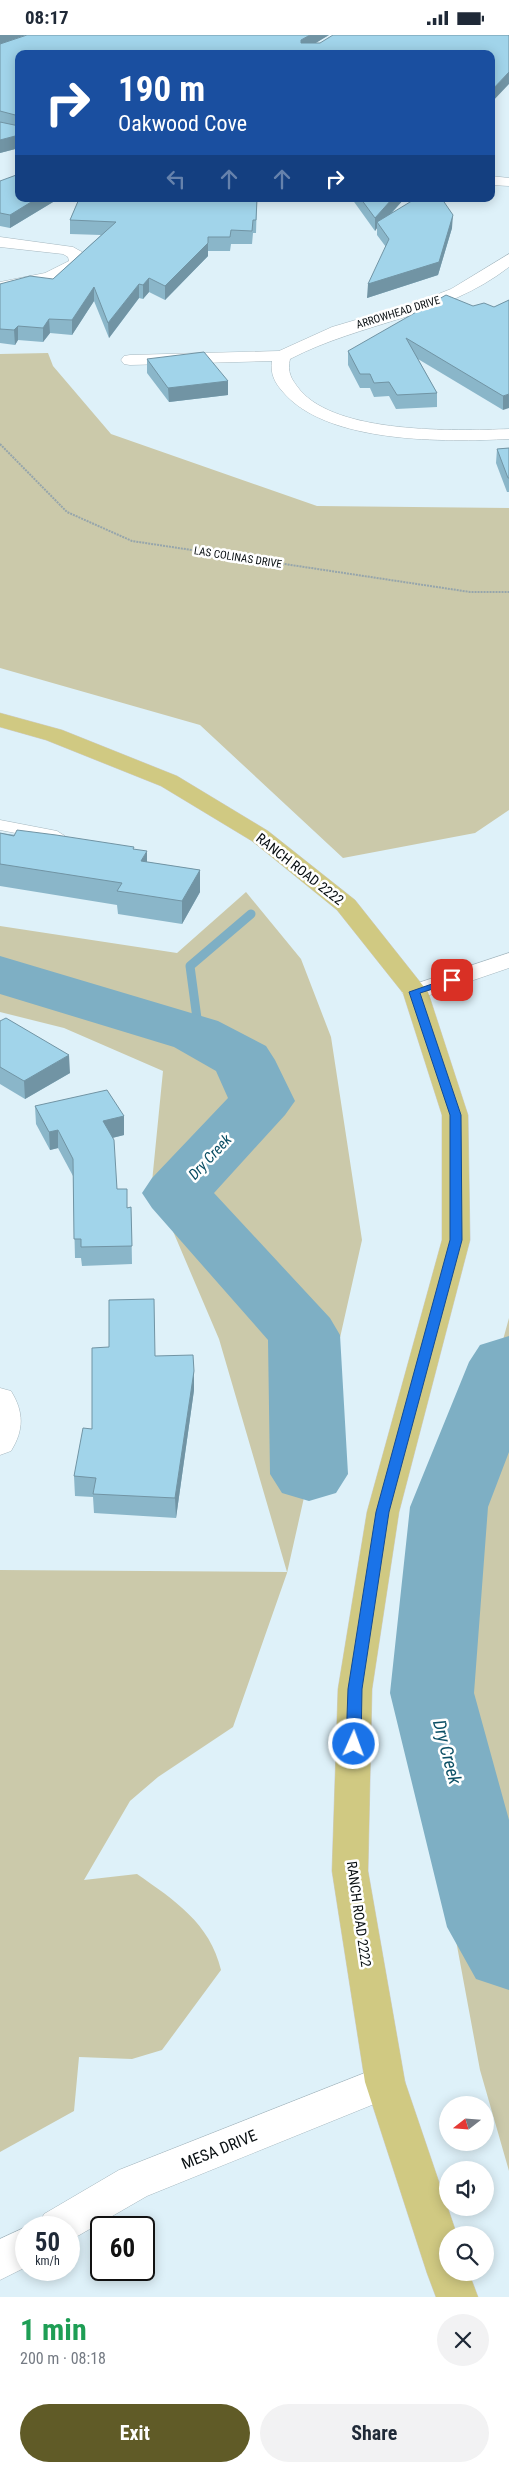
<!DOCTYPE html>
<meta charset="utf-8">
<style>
body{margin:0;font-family:"Roboto Condensed",sans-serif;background:#f2f2f3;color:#1f2937;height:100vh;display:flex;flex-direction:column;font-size:19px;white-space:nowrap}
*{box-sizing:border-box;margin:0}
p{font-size:16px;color:#747a83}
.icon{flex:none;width:28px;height:28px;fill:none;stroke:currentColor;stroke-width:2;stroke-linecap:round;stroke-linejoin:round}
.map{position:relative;height:2262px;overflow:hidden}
.panel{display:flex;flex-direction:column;background:#fff;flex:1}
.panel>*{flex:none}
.banner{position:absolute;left:15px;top:15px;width:480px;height:152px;border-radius:10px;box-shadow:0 2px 12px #0003;background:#1a4fa0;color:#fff;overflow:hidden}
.needle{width:32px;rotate:253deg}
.tools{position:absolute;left:439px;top:2061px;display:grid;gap:10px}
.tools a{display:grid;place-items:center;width:55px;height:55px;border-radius:50%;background:#fff;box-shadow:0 2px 12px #0003;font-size:25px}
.speed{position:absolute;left:15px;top:2181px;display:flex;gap:10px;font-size:25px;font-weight:700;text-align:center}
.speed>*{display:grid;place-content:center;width:65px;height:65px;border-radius:50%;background:#fff;box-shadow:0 2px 12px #0003;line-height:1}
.speed small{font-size:12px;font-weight:400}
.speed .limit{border:2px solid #111;border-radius:8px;background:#fff;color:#111}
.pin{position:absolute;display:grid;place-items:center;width:42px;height:42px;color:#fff;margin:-21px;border-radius:10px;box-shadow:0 2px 8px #0006}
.me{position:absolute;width:55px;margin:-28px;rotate:2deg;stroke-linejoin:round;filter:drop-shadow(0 0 4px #0008)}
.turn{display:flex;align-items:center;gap:18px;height:105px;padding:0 20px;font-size:22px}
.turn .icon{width:65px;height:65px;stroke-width:2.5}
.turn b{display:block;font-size:35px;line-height:42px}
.lanes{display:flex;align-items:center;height:48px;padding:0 20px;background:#0003;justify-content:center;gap:25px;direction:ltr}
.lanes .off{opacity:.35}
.round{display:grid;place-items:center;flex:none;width:52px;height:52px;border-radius:26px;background:#f2f2f3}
.headline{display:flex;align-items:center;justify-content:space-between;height:85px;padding:0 20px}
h1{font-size:30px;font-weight:700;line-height:38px;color:#1e9e55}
.primary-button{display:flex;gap:10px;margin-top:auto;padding:10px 20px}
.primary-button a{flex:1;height:58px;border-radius:30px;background:#605b27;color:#fff;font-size:20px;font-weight:700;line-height:58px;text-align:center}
.primary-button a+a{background:#f2f2f3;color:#1f2937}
.status{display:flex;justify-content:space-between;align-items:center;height:35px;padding:0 25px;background:#fff;direction:ltr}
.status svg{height:14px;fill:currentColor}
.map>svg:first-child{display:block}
.green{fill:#cbc9aa}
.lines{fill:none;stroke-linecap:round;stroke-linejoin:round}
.stream{stroke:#7eafc4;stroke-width:9}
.river{fill:#7eafc4;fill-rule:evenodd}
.service-casing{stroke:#a5b7bf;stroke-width:1}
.minor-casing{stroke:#a5b7bf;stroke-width:1}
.tertiary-casing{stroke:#a5b7bf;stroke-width:1}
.primary-casing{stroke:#cecfcf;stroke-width:1}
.path{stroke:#96a5ab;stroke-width:2;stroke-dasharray:2 1;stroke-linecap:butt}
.service{fill:#fff;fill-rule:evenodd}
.minor{fill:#fff;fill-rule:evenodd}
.tertiary{fill:#fff;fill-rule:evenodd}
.primary{fill:#d0c982;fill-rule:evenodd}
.wall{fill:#8ab6c9}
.shaded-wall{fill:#7194a4}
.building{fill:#a1d4ea;stroke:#7194a4}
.route{fill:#1a73e8;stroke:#114b97}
.labels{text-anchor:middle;stroke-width:5;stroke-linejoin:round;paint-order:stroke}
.far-street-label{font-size:11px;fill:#080e11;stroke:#fff}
.street-label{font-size:14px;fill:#080e11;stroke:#fff}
.water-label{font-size:15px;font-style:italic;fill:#0b4f65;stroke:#fff}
.near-street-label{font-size:16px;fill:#080e11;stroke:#fff}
.near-water-label{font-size:18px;font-style:italic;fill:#0b4f65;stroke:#fff}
</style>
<div class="status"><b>08:17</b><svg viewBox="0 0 49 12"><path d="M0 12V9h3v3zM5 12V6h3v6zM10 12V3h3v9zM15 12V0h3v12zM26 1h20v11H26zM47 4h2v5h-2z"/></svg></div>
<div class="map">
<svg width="509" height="2262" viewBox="0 0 509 2262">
<rect width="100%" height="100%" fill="#def1f9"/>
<path class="green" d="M48,318L53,331L111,399L317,471L509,473V775L475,798L343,823L200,690L0,633V319Z
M246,857L301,924L331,1002L362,1205L287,1538L233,1692L158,1742L130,1766L84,1845L137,1839C174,1865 210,1888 221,1935L162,2015L132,2024L79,2022L74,2076L0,2117V1535L287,1537L219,1304L152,1147L163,1036L64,993L0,977V891L177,918Z
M509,1283V2136L480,2035L433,1781L438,1541Z"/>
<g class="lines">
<path class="stream" d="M196,999L198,991L190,931L251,879"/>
<path class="river" d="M0,921L218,986L266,1011L275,1025L295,1066L285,1080L214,1158L330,1283L340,1300L348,1439L336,1458L309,1466L282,1458L270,1439L268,1305L152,1173L142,1158L152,1143L228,1063L216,1036L174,1012L0,959Z
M509,1301V1417L488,1472L474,1658L509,1785V1955L476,1944L447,1892L390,1658L410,1472L469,1327L480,1310Z"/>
<defs>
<path id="service" d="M0,785L57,796L65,801L57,806L0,795Z"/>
<path id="minor" d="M491,141L509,143V151L491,150Z
M0,202L73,212L82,217L85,227C70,248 24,252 0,257V247L45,238L69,226L68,222L63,219L0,212Z
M509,219V232C445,282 361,287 290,324C287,337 291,344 300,355C337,399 455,396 509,394V404C446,407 327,409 283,357C275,348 270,339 272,326L130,330L124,329L121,325L124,321L130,320L279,316L332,292L423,265L451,254Z
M509,918V933L415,965L406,962L402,957L406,952Z
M0,1353L11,1356C24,1377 24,1395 11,1416L0,1420Z"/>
<path id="tertiary" d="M385,2030L399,2035L405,2047L399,2059L147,2161L69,2206V2192H38L44,2179L119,2135Z
M26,2192V2232L0,2245V2204Z"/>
<path id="primary" d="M0,678L62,695L177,741L268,796L355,865L428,957L468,1080L470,1205L399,1477L372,1654L368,1836L405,2047L457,2200H448V2238H469L478,2262H436L427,2238L365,2047L332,1836L338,1654L367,1477L442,1205V1080L403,958L337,875L252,806L161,751L46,705L0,692Z"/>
</defs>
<use href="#service" class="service-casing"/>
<use href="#minor" class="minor-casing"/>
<use href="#tertiary" class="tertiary-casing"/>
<use href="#primary" class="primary-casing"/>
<path class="path" d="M0,409L67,477L132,506L470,557H509"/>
<use href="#service" class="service"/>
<use href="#minor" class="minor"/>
<use href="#tertiary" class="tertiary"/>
<use href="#primary" class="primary"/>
</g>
<path class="wall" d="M0,0H26L12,5L27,0H329L315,8L508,50L19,19V113L0,118Z
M0,146L19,164H58L10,193L0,191Z
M79,164H257L256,198H253L252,209H231L230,216H208V221L165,265L149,257L143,264L139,263L109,303L94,266L72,300L50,298L43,307L18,305L15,310L0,308V249L53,244L101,200L70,199V185Z
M352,164H404L391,179L452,193L438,240L367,263L386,212L377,200V193L375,196Z
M509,265L503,375L418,324L437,358V372L396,374L389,361L374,362L370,353H360L348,330V316L473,271L494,272Z
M147,324L228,346V360L169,367L147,338Z
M509,413V457H507L496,428L497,414Z
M0,798L134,814L147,827L200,835V857L182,889L118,879L117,870L0,851Z
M0,986L70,1038L25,1064L0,1049Z
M35,1071L124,1081V1100L112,1103L117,1154L127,1173L131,1172L132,1229L82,1231L81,1223H75L73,1141L58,1113L50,1115L36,1089Z
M156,1321L194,1336V1355L176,1483L94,1478L93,1462L75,1461L74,1441L92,1394Z"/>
<path class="shaded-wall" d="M0,0H26L0,9Z
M310,0H329L301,17V5Z
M509,37V49L491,68V56Z
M19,100V113L0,118V105Z
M36,164H58L10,193V180Z
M392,164H404L380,190L377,187V193L375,196V183Z
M453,180L452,193L438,240L367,263L368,249Z
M208,202V221L165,265V251Z
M149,243V257L143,264V250Z
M139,249V263L109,303L108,288Z
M94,252V266L72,300V285Z
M49,284L50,298L43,307V293Z
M18,291V305L15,310L14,295Z
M228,346V360L169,367L168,353Z
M509,359V373L503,375V361Z
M147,816V838L141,826Z
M200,835V857L182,889V866Z
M69,1020L70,1038L25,1064L24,1046Z
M124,1081V1100L104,1105L103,1086Z
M58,1095V1113L50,1115L49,1097Z
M194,1336V1355L176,1483L175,1463Z"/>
<path class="building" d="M27,0H310L301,5V8H320L333,0H509V37L491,56V19H19V81L0,76V9Z
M0,87L19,91V100L0,105Z
M19,139V164H36L10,180L0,178V146Z
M79,164H257L256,185H253L252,196L231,195L230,202H208V208L165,251L149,243L143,250L139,249L108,288L94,252L72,285L49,284L43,293L18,291L14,295L0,294V249L30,241L53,244L116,187L70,185Z
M361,164H392L375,183Z
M415,164H442L453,180L439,227L368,249L389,204L377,187Z
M446,260L473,271L484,268L494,272L509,265V359L503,361L406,303L437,358L397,360L389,347L374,348L370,339H360L348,316Z
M204,317L228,346L168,353L147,324Z
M509,413V443H508L497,414Z
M17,795L56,800L134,812L133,814L147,816L141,826L200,835L182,866L117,856L122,848L0,829V798L14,801Z
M6,983L69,1020L24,1046L0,1032V986Z
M107,1055L124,1081L103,1086L114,1105L117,1154H127V1173L131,1172L132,1211L81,1212V1204H74L73,1124L58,1095L49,1097L35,1071Z
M154,1264L155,1321L193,1320L194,1336L175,1463L93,1459L96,1443L74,1441L83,1393L92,1394V1313L109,1312V1265Z"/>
<path class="route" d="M452,942H455V947L420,958L461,1080L462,1205L389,1477L362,1654L361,1709L359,1713H349L346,1709L348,1654L376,1477L450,1205V1080L409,957Z"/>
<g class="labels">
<g class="far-street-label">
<text transform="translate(398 277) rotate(-17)" y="4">ARROWHEAD DRIVE</text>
<text transform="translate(238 522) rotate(9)" y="4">LAS COLINAS DRIVE</text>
</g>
<g class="street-label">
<text transform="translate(300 834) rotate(38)" y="5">RANCH ROAD 2222</text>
<text transform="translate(359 1879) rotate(82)" y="5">RANCH ROAD 2222</text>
</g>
<g class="water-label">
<text transform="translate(210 1122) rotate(-47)" y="5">Dry Creek</text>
</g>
<g class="near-street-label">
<text transform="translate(219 2114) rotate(-22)" y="6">MESA DRIVE</text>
</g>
<g class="near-water-label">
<text transform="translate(447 1717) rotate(75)" y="6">Dry Creek</text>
</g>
</g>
</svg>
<div class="tools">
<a><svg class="needle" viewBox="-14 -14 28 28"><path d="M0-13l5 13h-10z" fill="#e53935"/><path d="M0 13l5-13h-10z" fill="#747a83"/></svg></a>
<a><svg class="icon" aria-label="sound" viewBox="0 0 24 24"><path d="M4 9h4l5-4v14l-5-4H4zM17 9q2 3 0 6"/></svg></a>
<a><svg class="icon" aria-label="search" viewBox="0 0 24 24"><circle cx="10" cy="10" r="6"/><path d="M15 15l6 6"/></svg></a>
</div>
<div class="speed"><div>50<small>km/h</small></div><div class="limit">60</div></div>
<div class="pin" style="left:452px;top:945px;background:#d93025"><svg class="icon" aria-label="arrive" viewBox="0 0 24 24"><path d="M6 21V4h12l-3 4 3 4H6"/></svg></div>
<svg class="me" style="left:354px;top:1709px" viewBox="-20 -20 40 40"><circle r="17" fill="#1a73e8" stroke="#fff" stroke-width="3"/><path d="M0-11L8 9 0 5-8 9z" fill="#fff"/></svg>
<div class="banner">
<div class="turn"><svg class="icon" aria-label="right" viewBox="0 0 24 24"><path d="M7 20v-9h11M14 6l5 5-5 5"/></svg><div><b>190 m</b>Oakwood Cove</div></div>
<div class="lanes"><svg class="icon off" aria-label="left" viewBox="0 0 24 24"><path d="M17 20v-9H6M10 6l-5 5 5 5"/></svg><svg class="icon off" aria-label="ahead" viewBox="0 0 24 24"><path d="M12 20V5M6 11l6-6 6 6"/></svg><svg class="icon off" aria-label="ahead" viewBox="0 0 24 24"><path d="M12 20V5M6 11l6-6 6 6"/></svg><svg class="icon" aria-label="right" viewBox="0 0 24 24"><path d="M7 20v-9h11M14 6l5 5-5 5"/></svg></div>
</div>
</div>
<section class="panel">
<div class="headline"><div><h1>1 min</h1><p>200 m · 08:18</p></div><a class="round"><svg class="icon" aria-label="close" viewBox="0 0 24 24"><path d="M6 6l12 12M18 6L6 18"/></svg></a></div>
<div class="primary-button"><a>Exit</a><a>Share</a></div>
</section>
